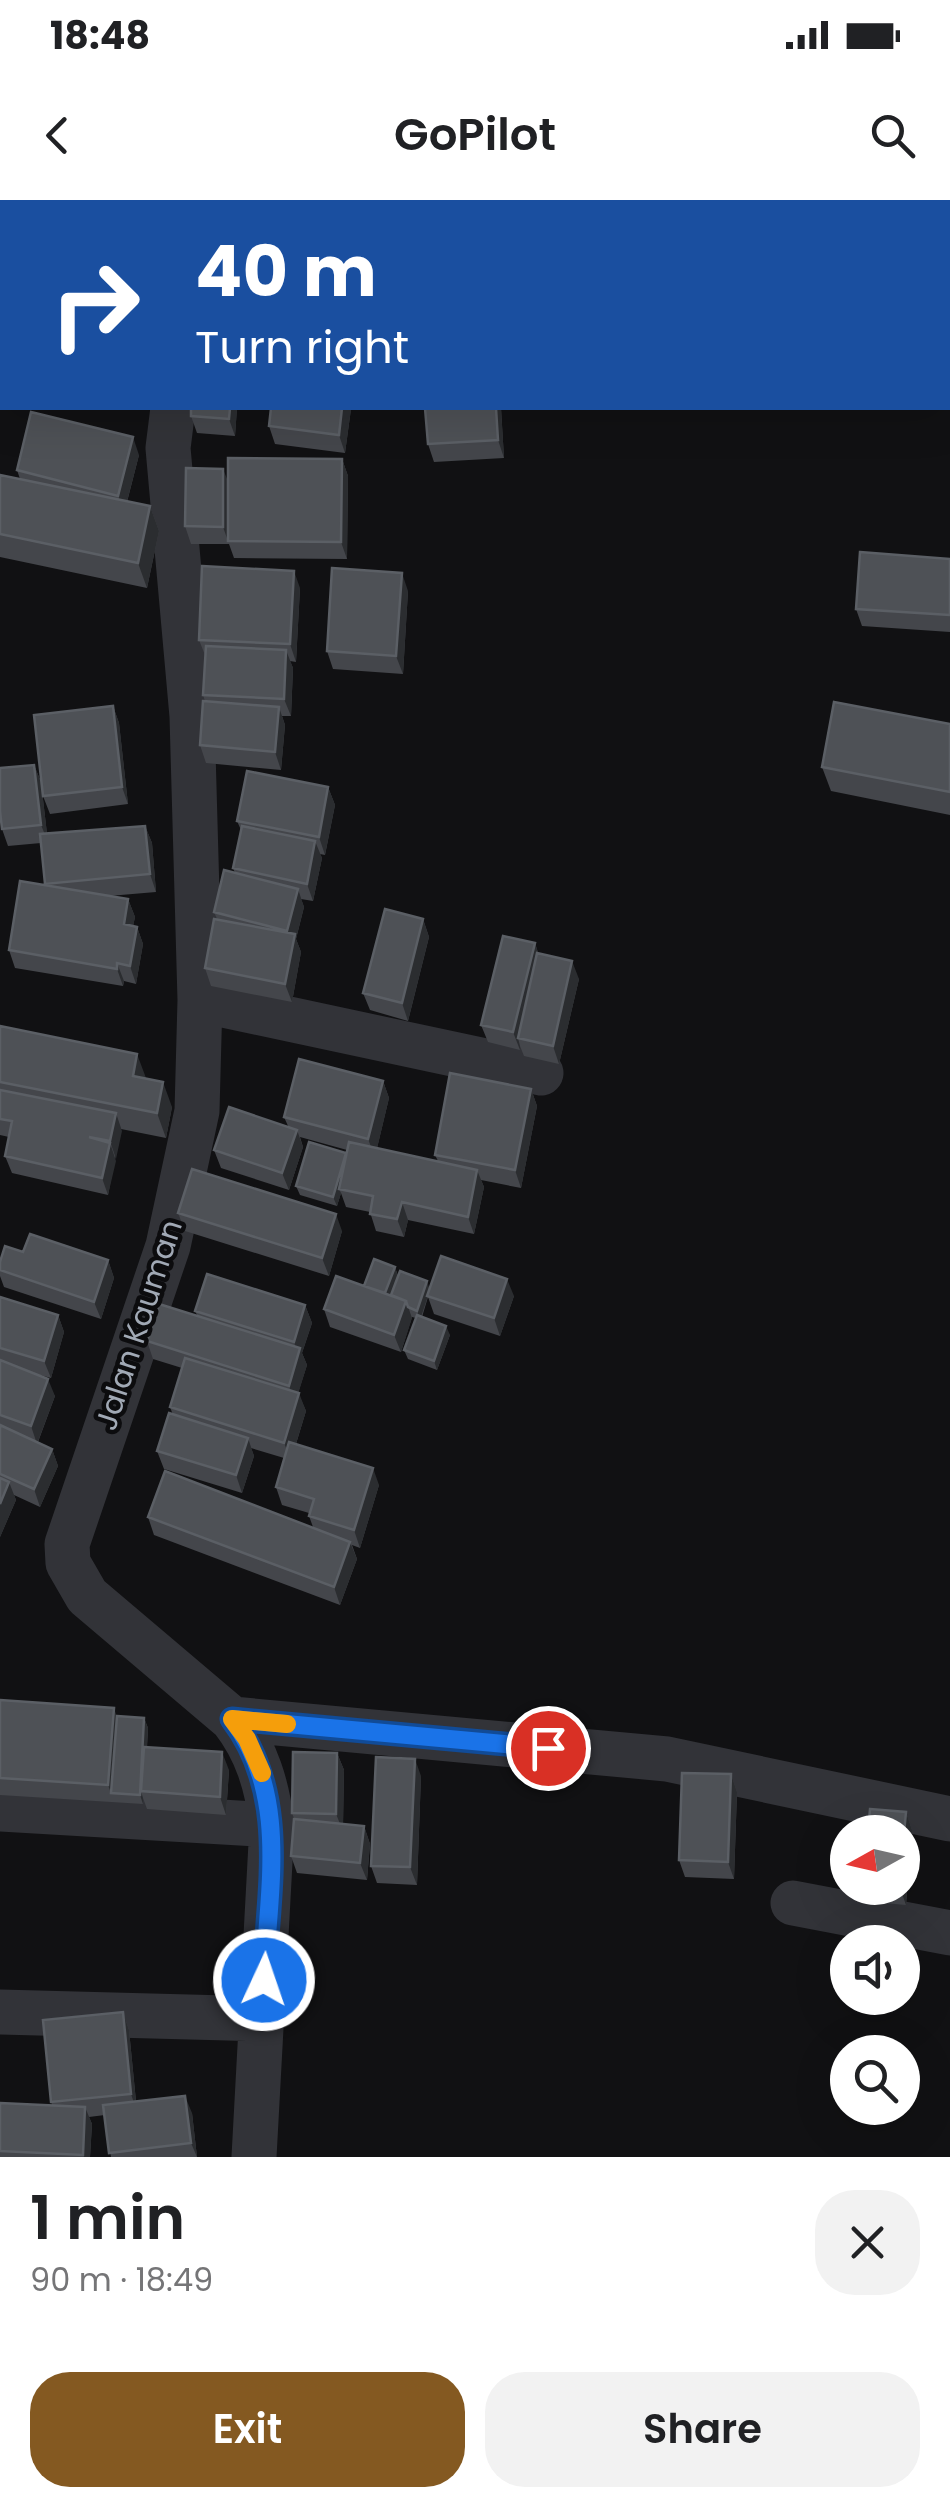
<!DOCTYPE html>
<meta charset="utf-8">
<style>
body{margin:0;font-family:Poppins,sans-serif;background:#f2f2f2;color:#202124;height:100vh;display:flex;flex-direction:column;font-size:38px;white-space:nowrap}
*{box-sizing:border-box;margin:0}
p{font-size:32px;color:#757577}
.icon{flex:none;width:55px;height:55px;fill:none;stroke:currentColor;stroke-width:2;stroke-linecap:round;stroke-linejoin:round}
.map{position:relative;height:1957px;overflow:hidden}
.sheet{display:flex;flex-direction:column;background:#fff;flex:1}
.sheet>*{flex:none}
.banner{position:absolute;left:0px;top:0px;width:950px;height:210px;box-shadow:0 10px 40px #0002;background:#1a4fa0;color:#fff;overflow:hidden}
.needle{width:65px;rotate:262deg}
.buttons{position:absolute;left:830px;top:1615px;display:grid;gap:20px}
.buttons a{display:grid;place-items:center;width:90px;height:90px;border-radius:50%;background:#fff;box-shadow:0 10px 40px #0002;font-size:50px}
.pin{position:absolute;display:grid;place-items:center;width:85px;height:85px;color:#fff;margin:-42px;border:5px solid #fff;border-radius:50%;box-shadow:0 2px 10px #0007}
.me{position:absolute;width:110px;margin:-55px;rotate:3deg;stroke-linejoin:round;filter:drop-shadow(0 0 8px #0008)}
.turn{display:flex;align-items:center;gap:35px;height:210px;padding:0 30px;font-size:45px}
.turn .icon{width:130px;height:130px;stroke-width:2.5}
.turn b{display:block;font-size:70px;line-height:85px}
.round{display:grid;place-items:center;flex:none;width:105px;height:105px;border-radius:40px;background:#f2f2f2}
.head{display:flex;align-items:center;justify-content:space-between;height:170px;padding:0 30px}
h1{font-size:60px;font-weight:600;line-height:75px}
.action{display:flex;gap:20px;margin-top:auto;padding:20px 30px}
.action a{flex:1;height:115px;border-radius:40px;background:#845921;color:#fff;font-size:40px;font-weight:600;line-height:115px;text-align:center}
.action a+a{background:#f2f2f2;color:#202124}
.status{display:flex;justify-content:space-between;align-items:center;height:70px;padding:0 50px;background:#fff;direction:ltr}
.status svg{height:28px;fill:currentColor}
header{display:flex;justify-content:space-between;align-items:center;height:130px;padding:0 30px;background:#fff;font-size:45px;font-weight:600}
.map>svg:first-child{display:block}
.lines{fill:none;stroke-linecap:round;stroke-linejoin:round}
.minor{stroke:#323338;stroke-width:45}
.wall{fill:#44464b}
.shaded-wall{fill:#2b2d30}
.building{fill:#4e5156;stroke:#5b5f65;stroke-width:2.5}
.route-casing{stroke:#114b97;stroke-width:25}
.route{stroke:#1a73e8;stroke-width:18}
.slow{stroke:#f59e0b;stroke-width:18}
.labels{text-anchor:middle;stroke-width:9;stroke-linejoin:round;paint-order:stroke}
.street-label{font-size:30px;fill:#a1a9b5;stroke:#0c0c0e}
</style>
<div class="status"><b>18:48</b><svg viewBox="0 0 49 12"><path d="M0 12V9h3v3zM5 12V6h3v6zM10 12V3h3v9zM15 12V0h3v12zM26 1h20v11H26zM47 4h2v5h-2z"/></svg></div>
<header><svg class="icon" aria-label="back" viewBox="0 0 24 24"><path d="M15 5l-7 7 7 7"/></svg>GoPilot<svg class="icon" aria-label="search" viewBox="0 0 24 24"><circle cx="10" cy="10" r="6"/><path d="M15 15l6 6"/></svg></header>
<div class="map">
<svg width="950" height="1957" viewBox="0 0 950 1957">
<rect width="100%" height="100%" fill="#111113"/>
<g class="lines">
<path class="minor" d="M194,2V0
M173,208L168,248L192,516L200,800L197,911L168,1046L67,1344L68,1363L87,1396L232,1519C257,1551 267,1585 272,1625L254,1957
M200,800L541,873
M232,1519L667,1559L950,1619
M0,1609L272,1625
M793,1703L950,1733
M0,1812L262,1819"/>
</g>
<path class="wall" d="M0,0H34L35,2H2V116H0Z
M273,0H364V2H274Z
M909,0H950V5L948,4V2H909Z
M191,208H237L235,236L197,233L191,216Z
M501,208L504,258L434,262L428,244Z
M351,209L345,253L275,244L269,226Z
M139,255L127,302L150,306L159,331L147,388L0,357V275L20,279L17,270Z
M342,259L348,276L347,359L234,358L229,344H191L185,326L228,282Z
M950,359V432L862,426L856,409Z
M300,388L296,462L290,461L293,468L291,516H282L285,525L281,570L206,563L200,545L205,501L203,495L205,455L199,440Z
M408,391L403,474L333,469L327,451Z
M113,506L119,523L128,604L50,614L43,596Z
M950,524V615L831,591L822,567Z
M34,565L41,582L47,634L145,626L152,643L156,692L109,696L128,699L135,717L133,726L137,727L143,744L136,784L124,781L123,786L15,768L9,750L46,685L41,643L8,646L2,629Z
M328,587L335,605L325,655L320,654L322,658L313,701L301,699L304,707L296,739L301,752L292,802L211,786L205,768L217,719L214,712L235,673L233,668L241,630L237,621Z
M423,719L429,737L408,821L370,810L363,793Z
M535,743L538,753L579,779L559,864L524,856L520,846V850L488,842L481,825Z
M0,826L172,907L166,938L121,929L108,995L12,973L5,956L9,937L0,935Z
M383,881L389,898L377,948L438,961L435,955L531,889L537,906L521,988L481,980L484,987L474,1034L408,1020L404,1037L376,1031L370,1012L346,1007L341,993L337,1006L300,995L296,986L346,953L347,950L300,937L303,947L289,990L221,968L214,950L288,926L284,917Z
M178,1013L342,1031L329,1076L185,1031Z
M108,1060L114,1078L101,1119L4,1087L0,1076V1062Z
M395,1067L398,1076L430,1088L514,1096L500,1136L434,1114L428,1097L422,1117L450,1135L437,1170L408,1159L404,1150L416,1118L412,1117L401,1152L330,1127L324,1109Z
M0,1097L58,1115L64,1132L51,1178L36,1174L55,1196L38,1242L52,1249L58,1266L40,1307L14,1295L16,1300L0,1337Z
M305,1105L312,1123L302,1153L307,1165L298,1193L306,1211L296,1244L379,1285L360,1348L352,1345L357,1359L340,1405L154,1335L148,1317L313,1327L309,1316V1313L282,1305L276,1287L284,1258L251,1248L254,1256L242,1293L164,1269L157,1251L173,1215L170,1207L182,1168L153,1159L147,1141L197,1115L195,1111Z
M0,1500L117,1516L144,1518L148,1528L147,1548L229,1570L226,1615L147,1609L143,1598V1604L0,1595Z
M337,1553L344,1570L343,1624L364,1626L370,1644L367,1680L297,1673L291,1656L294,1619L292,1613Z
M731,1574L737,1592L734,1679L685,1677L679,1660Z
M421,1576L417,1685L377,1683L371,1666Z
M906,1612L912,1630L906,1705L871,1702L865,1688H902Z
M123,1812L129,1830L136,1901L192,1913L197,1957H111L105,1915L89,1917L92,1924L90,1957H0V1903L52,1905L51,1902Z"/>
<path class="shaded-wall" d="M230,208H237L235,236L229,219Z
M342,208H350L351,209L345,253L339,235Z
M496,208H501L504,258L498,240Z
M133,237L139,255L124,313L118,296Z
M342,259L348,276L347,359L341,342Z
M223,269L230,286L228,341L223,327Z
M150,306L159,331L147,388L138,363Z
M294,371L300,388L296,462L290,444Z
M402,373L408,391L403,474L396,456Z
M286,450L293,468L291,516L284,499Z
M113,506L119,523L128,604L122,587Z
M279,507L285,525L281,570L275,552Z
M34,565L41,582L48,642L41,625Z
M328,587L335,605L325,655L319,637Z
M145,626L152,643L156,692L150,674Z
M315,641L322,658L313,701L307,684Z
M298,689L304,707L296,739L301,752L292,802L285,784L293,745L287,731Z
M128,699L135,717L130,742L124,724Z
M423,719L429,737L408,821L402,803Z
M137,727L143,744L136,784L130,766Z
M535,743L541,761L518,838L520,846V850L513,832Z
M572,761L579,779L559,864L553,846Z
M117,763L124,781L123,786L117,769Z
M137,854L146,878L141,901L133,876Z
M383,881L389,898L375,957L368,939Z
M163,882L172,907L166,938L157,913Z
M531,889L537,906L521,988L515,970Z
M116,913L122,931L116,959L110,941Z
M297,930L303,947L289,990L282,973Z
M110,943L116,961L108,995L102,978Z
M346,953L339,989L341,993L337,1006L333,997Z
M477,970L484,987L474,1034L468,1017Z
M402,1002L408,1020L404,1037L397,1019Z
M336,1014L342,1031L329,1076L322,1058Z
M108,1060L114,1078L101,1119L94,1102Z
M395,1067L398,1077L386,1108L383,1099Z
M507,1079L514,1096L500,1136L494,1118Z
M427,1081L430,1090L420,1120L417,1111Z
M406,1101L412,1118L401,1152L394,1135Z
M305,1105L312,1123L302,1153L307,1165L295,1204L289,1186L298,1155L294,1142Z
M58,1115L64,1132L51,1178L44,1161Z
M446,1126L450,1135L437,1170L434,1161Z
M48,1179L55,1196L37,1244L31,1226Z
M299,1193L306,1211L291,1260L284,1243Z
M248,1238L254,1256L242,1293L236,1275Z
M52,1249L58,1266L40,1307L34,1289Z
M373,1268L379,1285L360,1348L354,1330Z
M9,1282L16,1300L0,1337V1304Z
M350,1342L357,1359L340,1405L334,1387Z
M114,1508L120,1526L111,1593L108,1585Z
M144,1518L148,1528L144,1591H141L143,1598V1604L140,1595Z
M222,1552L229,1570L226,1615L220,1597Z
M337,1553L344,1570L343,1631L336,1614Z
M415,1559L421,1576L417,1685L410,1667Z
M731,1574L737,1592L734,1679L728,1662Z
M906,1612L912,1630L906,1705L900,1688H902V1655Z
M364,1626L370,1644L367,1680L360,1663Z
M123,1812L129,1830L137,1912L131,1894Z
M185,1896L192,1913L197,1957L191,1943Z
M85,1907L92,1924L90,1957H84L83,1955Z"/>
<path class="building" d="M0,0H26V2H2V91H0Z
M313,0H356V2Z
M403,0H455V2H403Z
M191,208H230L229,219L191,216Z
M271,208H342L339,235L269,226Z
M425,208H496L498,240L428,244Z
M31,212L133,237L118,296L17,270Z
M228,258L342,259L341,342L228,341Z
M186,268L223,269V327L185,326Z
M0,275L150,306L138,363L0,334Z
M860,352L950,359V415L856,409Z
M202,366L294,371L290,444L199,440Z
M332,368L402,373L396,456L327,451Z
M206,446L286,450L284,499L203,495Z
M203,501L279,507L275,552L200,545Z
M834,502L950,524V592L822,567Z
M113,506L122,587L43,596L34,515Z
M34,565L41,625L2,629L0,611V568Z
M247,571L328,587L319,637L237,621Z
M145,626L150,674L45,684L40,634Z
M242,626L315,641L307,684L233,668Z
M224,670L298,689L287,731L214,712Z
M20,681L128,699L124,724L137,727L130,766L117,763V769L9,750Z
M385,709L423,719L402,803L363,793Z
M214,719L295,734L285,784L205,768Z
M503,736L535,743L513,832L481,825Z
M537,753L572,761L553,846L518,838Z
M0,826L137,854L133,876L163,882L157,913L0,882Z
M299,859L383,881L368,939L284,917Z
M450,873L531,889L515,970L435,955Z
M0,890L116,913L110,941L89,937L110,943L102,978L5,956L12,921L0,919Z
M229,907L297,930L282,973L214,950Z
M309,942L346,953L333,997L296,986Z
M349,942L477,970L468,1017L402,1002L397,1019L370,1014L373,996L339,989Z
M192,969L336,1014L322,1058L178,1013Z
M30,1034L108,1060L94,1102L0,1070V1062L5,1046L23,1052Z
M441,1056L507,1079L494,1118L427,1096Z
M374,1059L395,1067L385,1093L364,1086Z
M400,1071L427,1081L417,1111L408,1107L406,1101L391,1095Z
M207,1074L305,1105L294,1142L195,1111Z
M336,1076L406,1101L394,1135L324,1109Z
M0,1097L58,1115L44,1161L0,1148Z
M159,1104L300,1148L289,1186L147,1141Z
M417,1115L446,1126L434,1161L404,1150Z
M185,1158L299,1193L284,1243L170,1207Z
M0,1160L48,1179L31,1226L0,1215Z
M169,1213L248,1238L236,1275L157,1251Z
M0,1225L52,1249L34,1289L0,1274Z
M289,1242L373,1268L354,1330L309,1316L314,1299L276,1287Z
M165,1271L350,1342L334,1387L148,1317Z
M0,1278L9,1282L0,1304Z
M0,1500L114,1508L108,1585L0,1578Z
M117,1516L144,1518L140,1595L111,1593Z
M144,1547L222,1552L220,1597L141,1591Z
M293,1552L337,1553L336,1614L292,1613Z
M376,1557L415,1559L410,1667L371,1666Z
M682,1573L731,1574L728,1662L679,1660Z
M870,1609L906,1612L902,1655V1632H868Z
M294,1619L364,1626L360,1663L291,1656Z
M123,1812L131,1894L51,1902L43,1820Z
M185,1896L191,1943L109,1953L103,1905Z
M0,1903L85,1907L83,1955L0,1951Z"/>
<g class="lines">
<defs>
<path id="route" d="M264,1780C268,1691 290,1595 232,1519L548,1548"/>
</defs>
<use href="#route" class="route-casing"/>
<use href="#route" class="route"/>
<path class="slow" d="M262,1573L247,1539L232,1519L287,1524"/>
</g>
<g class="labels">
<g class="street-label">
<text transform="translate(139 1125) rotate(-72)" y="10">Jalan Kauman</text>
</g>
</g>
</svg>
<div class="buttons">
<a><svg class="needle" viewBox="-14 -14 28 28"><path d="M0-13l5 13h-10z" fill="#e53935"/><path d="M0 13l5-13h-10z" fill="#757577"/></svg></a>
<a><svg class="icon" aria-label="sound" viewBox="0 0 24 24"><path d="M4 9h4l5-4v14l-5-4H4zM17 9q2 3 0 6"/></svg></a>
<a><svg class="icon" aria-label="search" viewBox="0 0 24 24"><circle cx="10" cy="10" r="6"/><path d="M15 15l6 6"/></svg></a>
</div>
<div class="pin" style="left:548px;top:1548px;background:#d93025"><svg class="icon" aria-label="arrive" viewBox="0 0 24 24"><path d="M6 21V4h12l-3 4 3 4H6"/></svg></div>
<svg class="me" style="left:264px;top:1780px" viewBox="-20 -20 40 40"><circle r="17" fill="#1a73e8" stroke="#fff" stroke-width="3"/><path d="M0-11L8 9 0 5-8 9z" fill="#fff"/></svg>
<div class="banner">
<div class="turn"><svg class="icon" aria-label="right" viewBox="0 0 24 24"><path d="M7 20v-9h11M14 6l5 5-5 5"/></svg><div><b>40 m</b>Turn right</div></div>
</div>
</div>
<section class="sheet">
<div class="head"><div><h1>1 min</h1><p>90 m · 18:49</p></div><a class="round"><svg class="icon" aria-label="close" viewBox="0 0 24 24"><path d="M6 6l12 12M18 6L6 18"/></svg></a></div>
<div class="action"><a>Exit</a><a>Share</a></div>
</section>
